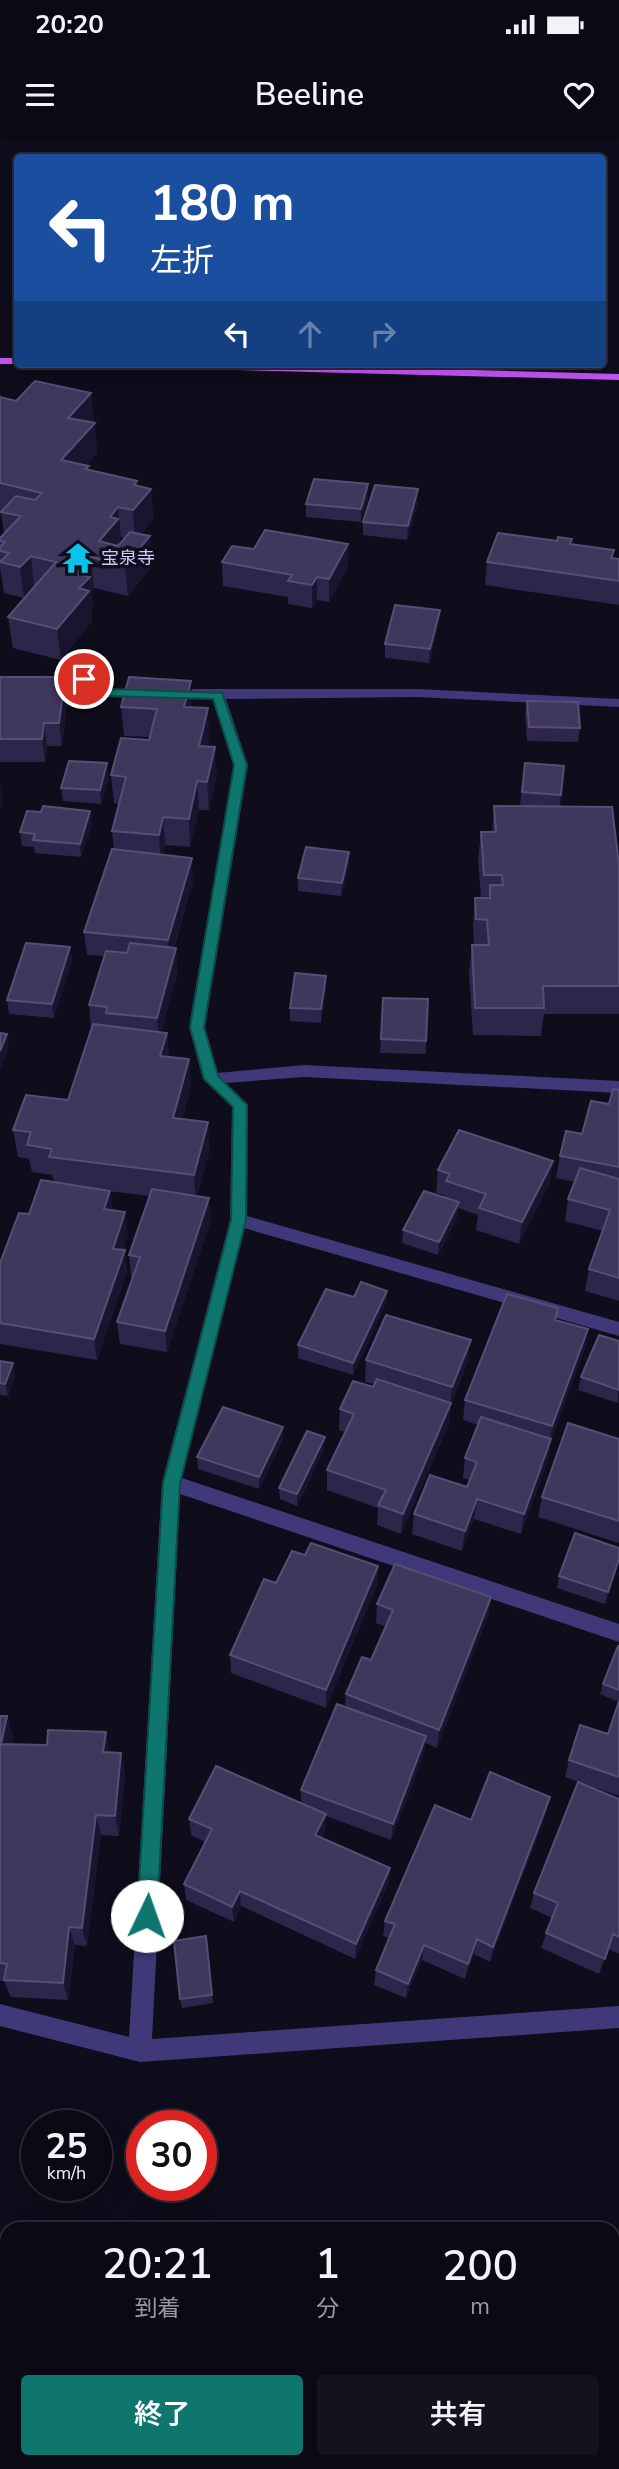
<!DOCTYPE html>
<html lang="ja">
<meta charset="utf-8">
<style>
body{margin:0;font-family:"Nunito Sans","Noto Sans JP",sans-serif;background:#14121d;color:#f1f3f6;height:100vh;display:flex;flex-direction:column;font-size:26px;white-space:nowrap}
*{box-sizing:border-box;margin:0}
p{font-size:23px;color:#9a9aa0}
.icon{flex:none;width:38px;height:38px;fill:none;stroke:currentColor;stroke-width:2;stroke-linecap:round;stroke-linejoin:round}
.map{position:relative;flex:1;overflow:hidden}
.sheet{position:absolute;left:0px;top:2082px;width:620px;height:247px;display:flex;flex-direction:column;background:#0b0914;border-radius:21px 21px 0 0;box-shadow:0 7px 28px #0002,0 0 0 2px #2b2a34}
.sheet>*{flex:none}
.hud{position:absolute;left:14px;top:14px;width:592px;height:214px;border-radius:7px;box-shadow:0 7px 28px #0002,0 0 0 2px #2b2a34;background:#1a4fa0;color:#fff;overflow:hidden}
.speed{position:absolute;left:21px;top:1970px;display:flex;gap:14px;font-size:35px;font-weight:700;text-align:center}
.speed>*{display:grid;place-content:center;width:91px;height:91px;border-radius:50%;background:#0b0914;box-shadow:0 7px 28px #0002,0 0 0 2px #2b2a34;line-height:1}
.speed small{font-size:18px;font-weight:400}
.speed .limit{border:10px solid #d22;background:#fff;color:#111}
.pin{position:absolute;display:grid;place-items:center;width:60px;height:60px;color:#fff;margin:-30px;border:4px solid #fff;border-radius:50%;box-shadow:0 2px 7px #0007}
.me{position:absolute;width:77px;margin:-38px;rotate:3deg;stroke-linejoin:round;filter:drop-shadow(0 0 5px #0008)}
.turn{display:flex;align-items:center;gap:24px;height:147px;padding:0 21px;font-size:32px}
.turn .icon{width:91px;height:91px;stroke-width:2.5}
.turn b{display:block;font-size:49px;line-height:60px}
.lanes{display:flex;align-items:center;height:66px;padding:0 21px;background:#0003;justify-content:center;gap:35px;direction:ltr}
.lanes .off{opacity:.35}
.eta{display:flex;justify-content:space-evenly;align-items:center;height:119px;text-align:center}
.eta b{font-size:42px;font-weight:600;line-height:49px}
.button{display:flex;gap:14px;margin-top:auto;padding:14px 21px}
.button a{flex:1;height:80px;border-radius:7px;background:#0f766e;color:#fff;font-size:28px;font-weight:600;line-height:80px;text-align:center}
.button a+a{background:#14121d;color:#f1f3f6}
.status{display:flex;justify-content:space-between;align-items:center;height:49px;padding:0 35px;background:#0b0914;direction:ltr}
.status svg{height:19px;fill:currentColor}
header{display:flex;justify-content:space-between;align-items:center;height:91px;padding:0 21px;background:#0b0914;font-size:32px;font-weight:600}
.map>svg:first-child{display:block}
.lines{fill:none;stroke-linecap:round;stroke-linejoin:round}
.minor{fill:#3f3879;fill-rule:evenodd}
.major{fill:#c654f9;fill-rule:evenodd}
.wall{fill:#2e254a;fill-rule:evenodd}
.shaded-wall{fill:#1a142f}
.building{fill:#40375d;stroke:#574e76;stroke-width:2}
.route{fill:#0f766e;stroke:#0a4d48;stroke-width:2}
.labels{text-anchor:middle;stroke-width:7;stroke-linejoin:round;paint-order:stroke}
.far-poi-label{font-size:18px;fill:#d2c8fd;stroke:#0f0c1b;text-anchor:start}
</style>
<div class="status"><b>20:20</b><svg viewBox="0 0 49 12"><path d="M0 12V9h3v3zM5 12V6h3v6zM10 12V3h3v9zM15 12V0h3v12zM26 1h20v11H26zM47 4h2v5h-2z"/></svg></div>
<header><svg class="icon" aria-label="menu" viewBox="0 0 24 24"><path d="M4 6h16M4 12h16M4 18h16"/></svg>Beeline<svg class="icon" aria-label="heart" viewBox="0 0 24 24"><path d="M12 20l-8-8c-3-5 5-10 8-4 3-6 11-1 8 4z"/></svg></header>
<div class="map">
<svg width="619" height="2329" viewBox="0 0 619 2329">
<rect width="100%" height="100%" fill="#0f0c1b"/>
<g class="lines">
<path class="minor" d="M84,535L111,549H417L619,559V567L417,557L226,559L248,625L205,887L217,933L304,925L619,941V953L304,937L226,943L248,965L247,1076L619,1182V1196L244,1088L182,1338L619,1484V1502L180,1354L152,1899L619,1866V1888L140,1922L0,1886V1864L129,1897L162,1343L230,1080L232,967L203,939L189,887L234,625L213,559L108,557L82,543L0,550V542Z"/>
<path class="major" d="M0,218H18L19,224H0Z
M115,224H247L619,234V240L120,227Z"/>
</g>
<path class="wall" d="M91,253L97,313L86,325L89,330L137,341L138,346L154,379L141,394L150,396L152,426L128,456L94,448L91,451L93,467L91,469L92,481L61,520L13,508L8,477L35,446L24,458L4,453L0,427V398L4,394L1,373L0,374V257L16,261ZM121,397L125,398L120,403V398Z
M368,344V358L361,382L306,377V364Z
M418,363L407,400L363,395V382Z
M571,404L614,410L613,418L619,419V465L485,445L487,422Z
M222,422L348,427L329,462L317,460L312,468L288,464V457L223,446Z
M440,470L439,483L429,523L385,518V504Z
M0,537H65L67,561L62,606H47L45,622H0Z
M527,561L580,588L578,602L527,601L525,575Z
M121,567H192L209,596L207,607L217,635L209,670H199L190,707L165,705L163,715L193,741L174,808L178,831L161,892L167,893L169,917L189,919L191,947L182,979L210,1009L197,1056L211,1080L167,1212L120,1204L117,1182L133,1137H131L129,1115L150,1056L108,1051L113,1070L128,1094L123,1110H125L127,1132L97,1220L0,1204V1123L29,1074L54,1042L52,1035L32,1032L29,1019L18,1017L13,990L68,960L91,888L89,865L104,816L87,815L84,792L114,709L112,691L119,664L114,663L111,635L149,600L150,597L124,596Z
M525,623L561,655L560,666L619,725V874H544L541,896L473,895L469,833L472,805H474L473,786L475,758H481L478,720L481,692H492L494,666H528L520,665Z
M109,637L101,664L63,661L61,648Z
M92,684L81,717L35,713L34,707L22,706L20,692Z
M349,726L341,756L298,751V738Z
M70,807L72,821L54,878L9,874L7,860Z
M326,849L321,883L290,881V868Z
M383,858L426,901V914L380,913Z
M619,950V1161L585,1151L589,1129L603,1091L565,1081L568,1059L575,1042L556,1038L560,1016L582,994L609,964Z
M438,1030L550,1043L519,1104L476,1090L478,1075L458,1068V1075L438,1115L402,1103L403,1090L444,1057V1055L436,1053Z
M387,1151L386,1163L353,1235L298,1218V1205L354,1157Z
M556,1180L588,1189L584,1211L551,1299L548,1320L521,1394L474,1379L462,1411L412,1394L414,1374L467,1347L470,1340L463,1338L465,1318L478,1285L463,1280L465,1260Z
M619,1201L618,1263L578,1250L581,1237Z
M366,1220L468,1221L451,1265L449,1284L401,1394L377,1385L378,1368L327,1350V1330L346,1292L339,1290L340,1269L373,1247L375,1244L365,1242Z
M0,1221L13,1223L15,1236L8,1256L0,1255Z
M283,1287V1299L259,1349L198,1329L197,1317Z
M619,1299V1403L538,1377L542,1357Z
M324,1310L297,1366L280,1359L279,1348Z
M305,1415L378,1426L377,1445L326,1568L231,1533L230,1515L276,1443Z
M619,1422L605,1464L557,1448L559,1436Z
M491,1457L488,1476L437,1608L425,1603L424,1614L391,1700L326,1676L325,1690L322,1698L390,1728L388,1744L355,1819L241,1766L234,1782L186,1760L184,1744L205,1702L191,1695L189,1679L301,1663V1650L345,1567L346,1554L371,1520L386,1487L376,1483L377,1464Z
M619,1506V1656L565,1637L569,1620L608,1594L619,1562L600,1554L603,1544Z
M0,1576H7L13,1597L12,1604L121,1613L125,1634L119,1696L101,1695L87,1806L75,1805L68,1860L11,1857L4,1841H0Z
M619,1659V1814L608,1809L599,1834L541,1808L552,1778L530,1768L534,1753Z
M546,1674L490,1822L474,1814L465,1839L422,1820L406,1858L374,1845L376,1830L389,1798L383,1796L385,1781L471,1680Z
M206,1796L213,1863L182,1868L180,1859Z"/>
<path class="shaded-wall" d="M91,253L94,283L68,278Z
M95,283L97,313L64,349L61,320Z
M137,341L139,363L151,349L154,379L135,400L133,370L134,345Z
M368,344V358L361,382V369Z
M418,349V363L407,400L408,386Z
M118,367L121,397L120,398L121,409L99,401L110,377Z
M150,396L152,426L128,456L125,426Z
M348,404V427L329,462V439Z
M31,416L34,446L24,458L20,427Z
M91,417L94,448L91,451L93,467L91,469L92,481L61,520L57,489L77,434Z
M317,437V460L312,468V445Z
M440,470L439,483L429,523L430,509Z
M65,537L67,561L62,606L59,583Z
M191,541L192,569L184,567Z
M208,568L209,596L201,634L199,606Z
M44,583L47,606L45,622L42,599Z
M215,607L217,635L209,670L207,642Z
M107,623L109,637L101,664L100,650Z
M197,641L199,670L190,707L189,679Z
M0,643L3,662L0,670Z
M90,671L92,684L81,717L80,704Z
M163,677L165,705L161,723L159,695Z
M349,712V726L341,756L342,743Z
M192,718L193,741L169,823L168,800Z
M70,807L72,821L54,878L52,864Z
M176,808L178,831L159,901L157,878Z
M326,836V849L321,883V869Z
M167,893L169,921L160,916Z
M7,894L9,907L0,931V911Z
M189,919L191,947L175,1005L173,978Z
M208,982L210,1009L196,1062L194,1035Z
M553,1021L550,1043L519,1104L522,1082Z
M110,1051L113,1073L104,1069Z
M209,1058L211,1080L167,1212L165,1191Z
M459,1062L458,1075L438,1115L439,1102Z
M125,1072L128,1094L116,1130L113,1109Z
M125,1110L127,1132L97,1220L94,1199Z
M387,1151L386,1163L353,1235V1223Z
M588,1189L584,1211L549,1306L552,1286Z
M471,1200L468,1221L451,1265L449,1284L401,1394L403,1374L450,1265L452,1247Z
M13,1223L15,1236L8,1256L5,1244Z
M283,1287V1299L259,1349V1337Z
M325,1297L324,1310L297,1366V1354Z
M551,1299L548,1320L521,1394L524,1374Z
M477,1359L474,1379L462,1411L465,1391Z
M619,1419V1422L605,1464L608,1452Z
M378,1426L377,1445L326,1568V1550Z
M491,1457L488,1476L437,1608L439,1590Z
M7,1576L13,1597L8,1625L1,1604Z
M106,1592L110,1613L103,1612Z
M426,1596L424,1614L391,1700L393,1684Z
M121,1613L125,1634L119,1696L115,1676Z
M550,1657L546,1674L490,1822L493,1807Z
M326,1674L325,1690L315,1712V1695Z
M96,1675L101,1695L87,1806L82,1788Z
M390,1728L388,1744L355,1819L356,1804Z
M240,1751L241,1766L234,1782L232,1767Z
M69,1787L75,1805L68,1860L63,1843Z
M477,1799L474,1814L465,1839L468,1824Z
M424,1805L422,1820L406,1858L408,1844Z"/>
<path class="building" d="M35,241L91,253L68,278L95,283L61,320L89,326L85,329L137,341L134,345L151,349L133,370L118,367L110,377L118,379L99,401L118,406L130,392L150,396L125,426L91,417L77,434L90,437L79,448L89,451L57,489L8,477L56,422L31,416L20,427L0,422L9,413L0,411V407L5,402L0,401V398L21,376L1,372L16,356L35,360L42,353L0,343V257L16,261Z
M314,339L368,344L361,369L306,364Z
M375,345L418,349L408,386L363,382Z
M265,390L348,404L329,439L317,437L312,445L288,441L292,435L222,422L232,406L254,409Z
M498,393L557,401L558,397L572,399L570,404L614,410L611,418L619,419V441L487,422Z
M395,465L440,470L430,509L385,504Z
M0,537H65L59,583H44L42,599H0Z
M129,537L191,541L184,567L208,568L199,606L215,607L207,642L197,641L189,679L163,677L159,695L112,691L126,637L111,635L121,598L149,600L157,569L121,567Z
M527,561L578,562L580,588L529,587Z
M69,621L107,623L100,650L61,648Z
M525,623L564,626L561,655L522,652Z
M43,666L90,671L80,704L33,700L35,694L20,692L27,671L41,672Z
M494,666L612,667L619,725V846H543L544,868H475L472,805H489L487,780L476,779L475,758H490V745H503L502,735H484L481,692H496Z
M306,707L349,712L342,743L298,738Z
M112,709L192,718L168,800L84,792Z
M26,803L70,807L52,864L7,860Z
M130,803L176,808L157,878L106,873L107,867L89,865L106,811L127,813Z
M295,833L326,836L321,869L290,868Z
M383,858L428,859L426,901L381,899Z
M93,884L167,893L160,916L189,919L173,978L208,982L194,1035L49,1017L52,1009L27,1005L31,992L13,990L26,955L68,960Z
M0,893L7,894L0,911Z
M613,949L619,950V1027L560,1016L566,991L582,994L591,961L609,964Z
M459,990L553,1021L522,1082L479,1068L486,1054L446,1041L450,1034L438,1030Z
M580,1028L619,1039V1138L589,1129L610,1070L568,1059Z
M41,1040L110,1051L104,1069L125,1072L113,1109L125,1110L94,1199L0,1183V1123L19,1073L29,1074Z
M152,1049L209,1058L165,1191L117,1182L140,1117L129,1115Z
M424,1051L459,1062L439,1102L403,1090Z
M361,1142L387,1151L353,1223L298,1205L326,1149L354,1157Z
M507,1154L558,1168L555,1180L588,1189L552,1286L465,1260Z
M386,1175L471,1200L452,1247L366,1220Z
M599,1195L619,1201V1250L581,1237Z
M0,1221L13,1223L5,1244L0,1243Z
M377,1239L451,1263L403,1374L378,1365L386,1350L327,1330L354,1274L340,1269L353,1241L373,1247Z
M223,1267L283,1287L259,1337L197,1317Z
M481,1277L551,1299L524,1374L477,1359L465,1391L414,1374L430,1335L467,1347L477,1322L465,1318Z
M568,1283L619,1299V1381L542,1357Z
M307,1291L325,1297L297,1354L279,1348Z
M575,1393L619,1408V1419L608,1452L559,1436Z
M311,1403L378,1426L326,1550L230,1515L264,1439L276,1443L292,1411L305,1415Z
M395,1424L491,1457L439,1590L346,1554L362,1517L371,1520L393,1470L377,1464Z
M618,1506H619V1550L603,1544Z
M619,1561V1637L569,1620L580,1585L608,1594Z
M337,1564L426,1596L393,1684L301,1650Z
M0,1576H7L1,1604L47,1605L48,1590L106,1592L103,1612L121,1613L115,1676L96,1675L82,1788L69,1787L63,1843L4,1840L7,1824L0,1823Z
M216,1626L326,1674L315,1695L390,1728L356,1804L240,1751L232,1767L184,1744L212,1689L189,1679Z
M490,1632L550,1657L493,1807L477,1799L468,1824L424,1805L408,1844L376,1830L395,1784L385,1781L435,1665L471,1680Z
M578,1642L619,1659V1797L613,1794L605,1819L546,1793L558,1763L534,1753Z
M206,1796L212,1855L180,1859L174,1801Z"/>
<path class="route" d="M84,535L111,549L222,553L247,625L204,887L218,936L247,965L246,1080L180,1343L157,1776L154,1783L147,1786L140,1783L137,1776L163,1343L231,1080L233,967L204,939L190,887L234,625L213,559L108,556L79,541V536Z"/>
<defs>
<symbol id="temple-bare" viewBox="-9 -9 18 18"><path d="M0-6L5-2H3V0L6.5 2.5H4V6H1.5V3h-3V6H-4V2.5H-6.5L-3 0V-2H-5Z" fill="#09c3e9" stroke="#0f0c1b" stroke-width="2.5" paint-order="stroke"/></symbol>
</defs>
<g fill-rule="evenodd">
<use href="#temple-bare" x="56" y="396" width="44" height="44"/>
</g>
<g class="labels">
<g class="far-poi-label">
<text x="101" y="424">宝泉寺</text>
</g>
</g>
</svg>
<div class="speed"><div>25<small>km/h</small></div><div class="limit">30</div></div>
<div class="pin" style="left:84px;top:539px;background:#d93025"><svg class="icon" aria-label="arrive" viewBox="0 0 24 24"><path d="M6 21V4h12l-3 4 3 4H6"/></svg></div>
<svg class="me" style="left:147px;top:1776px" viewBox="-20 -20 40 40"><circle r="19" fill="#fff"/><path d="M0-13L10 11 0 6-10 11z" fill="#0f766e"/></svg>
<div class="hud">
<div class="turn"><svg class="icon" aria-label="left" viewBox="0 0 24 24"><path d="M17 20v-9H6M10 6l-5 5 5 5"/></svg><div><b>180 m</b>左折</div></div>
<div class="lanes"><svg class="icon" aria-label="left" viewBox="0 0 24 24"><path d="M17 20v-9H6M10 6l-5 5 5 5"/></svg><svg class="icon off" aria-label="ahead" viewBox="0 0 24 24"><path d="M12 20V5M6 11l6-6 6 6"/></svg><svg class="icon off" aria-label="right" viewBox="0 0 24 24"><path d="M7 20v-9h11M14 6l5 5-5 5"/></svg></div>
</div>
<section class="sheet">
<div class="eta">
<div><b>20:21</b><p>到着</p></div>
<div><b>1</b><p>分</p></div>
<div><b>200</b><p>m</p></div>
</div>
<div class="button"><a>終了</a><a>共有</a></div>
</section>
</div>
